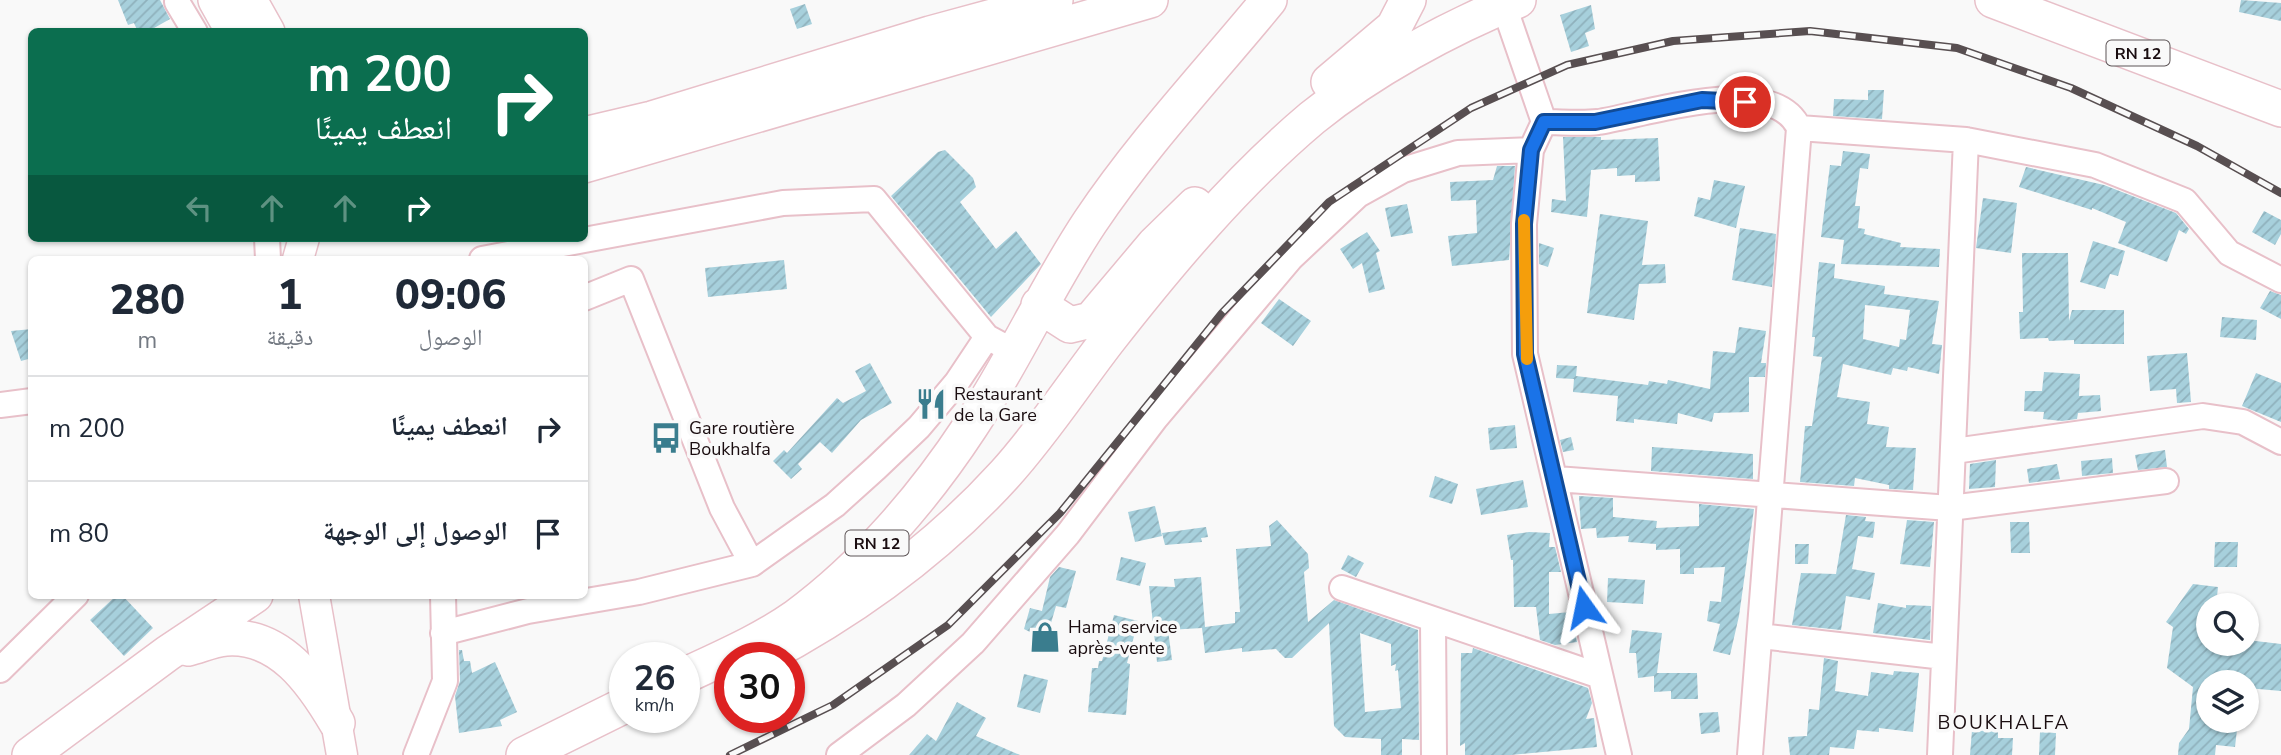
<!DOCTYPE html>
<html lang="ar">
<meta charset="utf-8">
<style>
body{margin:0;font-family:"Nunito Sans","Noto Naskh Arabic",sans-serif;background:#f6f6f7;color:#1f2937;direction:rtl;height:100vh;display:flex;flex-direction:column;font-size:26px;white-space:nowrap}
*{box-sizing:border-box;margin:0}
p{font-size:23px;color:#747a83}
.icon{flex:none;width:38px;height:38px;fill:none;stroke:currentColor;stroke-width:2;stroke-linecap:round;stroke-linejoin:round}
.map{position:relative;flex:1;overflow:hidden;direction:ltr}
.sheet{position:absolute;left:28px;top:256px;width:560px;height:343px;display:flex;flex-direction:column;background:#fff;border-radius:10px;box-shadow:0 2px 5px #0004;direction:rtl}
.sheet>*{flex:none}
.banner{position:absolute;left:28px;top:28px;width:560px;height:214px;border-radius:10px;box-shadow:0 2px 5px #0004;direction:rtl;background:#0b6e4f;color:#fff;overflow:hidden}
.buttons{position:absolute;left:2196px;top:593px;display:grid;gap:14px}
.buttons a{display:grid;place-items:center;width:63px;height:63px;border-radius:50%;background:#fff;box-shadow:0 2px 5px #0004;font-size:35px}
.speed{position:absolute;left:609px;top:642px;display:flex;gap:14px;font-size:35px;font-weight:700;text-align:center}
.speed>*{display:grid;place-content:center;width:91px;height:91px;border-radius:50%;background:#fff;box-shadow:0 2px 5px #0004;line-height:1}
.speed small{font-size:18px;font-weight:400}
.speed .limit{border:10px solid #d22;background:#fff;color:#111}
.pin{position:absolute;display:grid;place-items:center;width:60px;height:60px;color:#fff;margin:-30px;border:4px solid #fff;border-radius:50%;box-shadow:0 2px 7px #0007}
.me{position:absolute;width:77px;margin:-38px;rotate:348deg;stroke-linejoin:round;filter:drop-shadow(0 0 5px #0008)}
.turn{display:flex;align-items:center;gap:24px;height:147px;padding:0 21px;font-size:32px}
.turn .icon{width:91px;height:91px;stroke-width:2.5}
.turn b{display:block;font-size:49px;line-height:60px}
.lanes{display:flex;align-items:center;height:66px;padding:0 21px;background:#0003;justify-content:center;gap:35px;direction:ltr}
.lanes .off{opacity:.35}
.eta{display:flex;justify-content:space-evenly;align-items:center;height:119px;text-align:center}
.eta b{font-size:42px;font-weight:800;line-height:49px}
ul{padding:0;list-style:none}
li{display:flex;align-items:center;gap:21px;height:105px;padding:0 21px;border-top:2px solid #e0e1e3}
li div{flex:1}
li b{display:block;font-size:26px}
li em{font-style:normal}
.map>svg:first-child{display:block}
.building{fill:url(#building-hatch);fill-rule:evenodd}
.lines{fill:none;stroke-linecap:round;stroke-linejoin:round}
.minor-casing{stroke:#e8c0c9;stroke-width:28}
.major-casing{stroke:#e8c0c9;stroke-width:33}
.highway-casing{stroke:#e8c0c9;stroke-width:38}
.minor{stroke:#fff;stroke-width:24}
.major{stroke:#fff;stroke-width:30}
.highway{stroke:#fff;stroke-width:35}
.rail-casing{stroke:#584f51;stroke-width:8}
.rail{stroke:#f9f9f9;stroke-width:5;stroke-dasharray:16;stroke-linecap:butt}
.route-casing{stroke:#114b97;stroke-width:18}
.route{stroke:#1a73e8;stroke-width:12}
.slow{stroke:#f59e0b;stroke-width:12}
.labels{text-anchor:middle;stroke-width:7;stroke-linejoin:round;paint-order:stroke}
.shield{fill:#f9f9f9;stroke:#5d5456;stroke-width:2}
.shield-label{font-size:16px;font-weight:bold;fill:#1a0d10}
.poi-label{font-size:18px;fill:#1a0d10;stroke:#f9f9f9;text-anchor:start}
.neighbourhood-label{font-size:19px;letter-spacing:2px;fill:#1a0d10;stroke:#f9f9f9}
</style>
<div class="map">
<svg width="2281" height="755" viewBox="0 0 2281 755">
<defs>
<pattern id="building-hatch" width="6" height="6" patternUnits="userSpaceOnUse" patternTransform="scale(1.75)"><rect width="6" height="6" fill="#a7d0dc"/><path d="M-1 1l2-2M0 6l6-6M5 7l2-2" fill="none" stroke="#8fb1bc"/></pattern>
</defs>
<rect width="100%" height="100%" fill="#f9f9f9"/>
<path class="building" d="M118,0H160L170,19L147,32H138L134,23L128,25Z
M2241,0L2281,3V21L2239,12Z
M805,4L812,24L797,29L790,9Z
M1591,5L1595,29L1585,33L1589,46L1571,52L1560,15Z
M1868,90H1884L1882,119L1833,116L1834,99L1868,100Z
M1563,137H1601V140L1658,138L1660,181L1635,182V175L1617,176V168L1591,170L1587,217L1551,212L1552,199L1566,201Z
M945,150L973,178L976,187L960,202L996,249L1016,231L1041,264L991,317L891,196L938,152Z
M1843,151L1870,154L1868,169L1860,168L1855,206H1860L1858,228L1865,229L1864,234L1901,243L1900,247L1940,249L1939,267L1841,264L1844,240L1821,237L1830,165L1841,166Z
M1497,166H1515L1509,260L1452,266L1448,236L1477,233L1476,200L1451,201L1450,182L1493,180Z
M2026,167L2104,185L2176,213L2189,229L2186,234L2179,230L2167,262L2118,243L2126,222L2092,208V210L2019,187Z
M1714,180L1745,186L1736,228L1694,216L1698,197L1710,200Z
M1983,198L2017,203L2011,253L1976,248Z
M1407,204L1413,233L1391,237L1385,208Z
M2264,211L2281,220V234L2275,245L2252,232Z
M1600,214L1648,221L1642,265L1665,264L1666,283L1639,284L1634,320L1587,313Z
M1740,228L1776,234L1772,287L1732,280Z
M1367,232L1380,251L1376,253L1385,289L1369,293L1362,263L1353,269L1340,249Z
M2093,241L2125,251L2118,276L2110,274L2105,289L2080,282Z
M1539,243L1554,248L1548,267L1539,264Z
M2022,253H2068L2069,321L2072,310H2124V344H2074V340L2049,341L2048,338L2020,339L2019,312H2023Z
M784,260L787,289L708,297L705,268Z
M1819,262L1835,264L1834,278L1885,286L1884,294L1939,301L1932,344L1942,345L1939,374L1908,367L1907,371L1893,368L1891,375L1843,364L1837,397L1870,402L1867,424L1889,427L1886,447L1916,448L1913,490L1889,489V485L1855,478L1854,486L1800,482L1805,426H1812L1822,357L1813,356L1815,337H1812ZM1865,305L1910,310L1906,340L1900,339L1899,347L1863,339Z
M2270,291L2281,295V319L2260,308Z
M1279,299L1311,321L1293,346L1261,323Z
M2222,317L2257,320L2256,340L2220,337Z
M1739,327L1766,331L1761,363H1766L1765,377H1749V412L1714,413L1712,422L1678,413L1677,424L1634,419V423L1616,421L1618,396L1573,392L1574,379L1556,378L1557,365L1577,366L1576,376L1648,385L1649,381L1667,384L1668,380L1710,389L1713,351L1735,353Z
M32,329V358L21,361L11,331Z
M2187,353L2191,402L2177,403L2176,389L2150,391L2147,356Z
M870,363L892,403L861,420L832,453L820,442L798,464L802,469L791,479L773,461L784,450L787,453L837,398L843,403L866,391L855,371Z
M2044,372L2080,374L2079,396L2100,395L2101,411L2078,413L2077,419L2062,421L2043,419L2044,412L2024,411L2025,391H2042Z
M2256,373L2281,383V422L2242,406Z
M1515,425L1517,448L1490,450L1488,428Z
M1571,437L1574,450L1563,452L1560,440Z
M1652,447L1753,454V479L1651,471Z
M2165,450L2167,467L2138,470L2135,455Z
M2112,458L2113,473L2082,476L2081,461Z
M1996,460L1995,487L1969,489L1970,464Z
M2057,464L2060,479L2029,483L2027,469Z
M1435,476L1458,484L1452,504L1429,497Z
M1523,480L1528,507L1481,515L1476,489Z
M1579,496L1613,498V517L1657,521L1656,528L1699,526V504L1754,509L1739,616L1730,655L1713,651L1720,624L1707,621L1710,601L1721,602L1725,567L1694,568V574H1680V549L1656,550V544L1628,542L1629,536L1597,538L1596,528L1581,529Z
M1155,506L1162,536L1135,542L1128,512Z
M1846,515L1866,517L1865,521L1875,522L1873,538L1858,536L1852,569L1875,573L1870,600L1846,596L1841,630L1792,625L1801,573L1836,574Z
M1277,520L1308,554L1309,568L1304,572L1308,622L1334,600L1418,630L1419,740L1402,739V755H1381V739L1345,737L1334,726L1329,623L1292,658H1285L1276,649L1242,652V648L1205,653L1202,628L1168,630L1172,660L1157,662L1149,586L1175,587L1174,579L1201,577L1205,627L1235,623V612H1240L1236,549L1271,546L1269,526ZM1360,633L1391,644V666L1396,664L1395,671L1398,670L1401,708L1365,712Z
M1907,520L1934,522L1930,567L1900,564Z
M2010,522H2029L2030,553H2011Z
M1206,527L1208,537L1201,538L1202,542L1165,545L1162,533Z
M1529,532L1550,533L1549,547H1555L1561,572H1549V614L1570,612L1577,642L1555,645L1540,640L1536,607H1514L1513,560H1511L1507,535Z
M2215,542H2238L2237,567H2214Z
M1795,544H1809L1808,564H1795Z
M1348,555L1364,563L1356,577L1341,569Z
M1121,557L1146,563L1140,586L1116,580Z
M1059,567L1076,571L1066,608L1056,606L1046,640L1024,629L1030,608L1042,611L1050,577Z
M1608,578L1645,580L1643,604L1607,602Z
M2193,584L2218,587L2216,606H2208V644H2247V640L2281,644V691L2247,688V682H2208V721H2238L2235,747L2216,745L2215,755H2178L2179,743L2189,729L2193,687L2167,668L2173,627L2166,622Z
M117,595H122L153,628L124,656L90,620Z
M1878,603L1906,608V605L1931,606L1930,640L1873,633Z
M1114,615L1138,621L1127,663L1130,664L1126,715L1088,712L1092,668H1098L1099,661H1102Z
M1632,630L1662,633L1657,673H1697L1698,699H1671V691L1654,692V676L1638,678L1636,653H1629Z
M1473,648L1588,688L1592,703L1586,719L1594,718L1597,747L1511,755H1465V743L1460,746L1461,653H1472Z
M459,650H462L464,661H470L472,673L495,662L517,712L500,720L502,726L459,733L455,696L460,681Z
M1824,658L1838,661L1835,691L1868,696L1871,672L1893,675L1894,671L1919,673L1913,732L1879,728V732L1857,730L1854,749L1830,747L1829,755H1790L1788,737L1807,736L1809,709L1819,710Z
M1024,674L1048,680L1040,713L1017,707Z
M957,702L986,718L976,736L1020,755H909L927,734L936,741Z
M1718,712L1720,732L1701,734L1699,713Z
M1972,730L1998,732V738H2013L2012,755H1970Z
M2040,732L2056,733L2055,755H2039Z"/>
<g class="lines">
<defs>
<path id="minor" d="M177,2L195,32
M1504,6L1544,122L1531,150L1524,224L1525,354L1619,755
M1544,122C1561,122 1580,124 1598,122C1645,115 1773,71 1799,128L1750,755
M1799,128L1966,140L2095,165L2185,201L2229,253L2281,280
M267,238L268,259
M482,259L783,203L874,199L987,337L1000,344
M584,298L631,279L722,508L752,564
M0,405L32,401
M1954,451L2203,416L2243,422L2281,442
M1556,479L1950,508L2166,481
M1342,588L1600,676
M1433,621L1434,755
M443,633L528,611L639,592L752,564L835,505L876,468L919,427L957,382L987,337
M1760,636L1944,657
M0,670L76,595
M416,755L445,681L443,595
M839,755L906,705L973,643L1068,534L1155,419L1291,258L1358,195L1403,170L1458,153L1531,150
M1940,755L1966,140"/>
<path id="major" d="M298,259L304,238
M314,595L342,755"/>
<path id="highway" d="M216,0L234,32
M249,0L267,32
M1993,0L2281,109
M1329,82L1394,27L1408,0
M584,135L652,119L930,34L1055,0
M584,165L1150,0
M1039,305L1070,325L1091,320L1155,244L1195,205
M188,648C200,645 213,639 226,638C280,634 313,682 337,723
M762,658C851,611 937,549 1005,474C1043,432 1074,384 1108,340C1169,262 1236,182 1312,118C1370,71 1448,28 1518,0
M684,676C722,658 762,641 796,617C864,567 924,497 970,427C1014,361 1046,288 1090,222C1143,143 1209,73 1269,0
M30,755L168,653L255,595
M524,755L625,705"/>
</defs>
<use href="#minor" class="minor-casing"/>
<use href="#major" class="major-casing"/>
<use href="#highway" class="highway-casing"/>
<use href="#minor" class="minor"/>
<use href="#major" class="major"/>
<use href="#highway" class="highway"/>
<defs>
<path id="rail" d="M730,755L833,705L948,625L1060,513L1222,313L1329,202L1471,108L1567,65L1673,41L1810,31L1957,48L2071,88L2197,146L2281,193"/>
</defs>
<use href="#rail" class="rail-casing"/>
<use href="#rail" class="rail"/>
</g>
<g class="lines">
<defs>
<path id="route" d="M1584,607L1525,354L1524,224L1531,150L1544,122H1595L1702,100L1745,102"/>
</defs>
<use href="#route" class="route-casing"/>
<use href="#route" class="route"/>
<path class="slow" d="M1524,220L1527,359"/>
</g>
<defs>
<symbol id="restaurant-bare" viewBox="-9 -9 18 18"><path d="M-5-6h1v4h1v-4h1v4h1v-4h1v5L-1.5 .5V6h-2V.5L-5-1ZM5-6V6H3V1.5H1.5Q1.5-4 5-6Z" fill="#3a7d8e" stroke="#f9f9f9" stroke-width="2.5" paint-order="stroke"/></symbol>
<symbol id="bus-bare" viewBox="-9 -9 18 18"><path d="M-5-6H5V4H4V6H2V4H-2V6H-4V4H-5ZM-3.5-4V0h7V-4ZM-3.5 1.2v1.5H-2V1.2ZM2 1.2v1.5H3.5V1.2Z" fill="#3a7d8e" stroke="#f9f9f9" stroke-width="2.5" paint-order="stroke"/></symbol>
<symbol id="shop-bare" viewBox="-9 -9 18 18"><path d="M-5-2.5h2.3a2.7 3.5 0 0 1 5.4 0H5L5.5 6h-11ZM-1.5-2.5h3a1.5 2.3 0 0 0-3 0Z" fill="#3a7d8e" stroke="#f9f9f9" stroke-width="2.5" paint-order="stroke"/></symbol>
</defs>
<g fill-rule="evenodd">
<use href="#restaurant-bare" x="909" y="382" width="44" height="44"/>
<use href="#bus-bare" x="644" y="416" width="44" height="44"/>
<use href="#shop-bare" x="1023" y="615" width="44" height="44"/>
</g>
<g class="labels">
<g class="shield">
<rect x="2106.5" y="40.5" width="63" height="25" rx="5"/>
<rect x="845.5" y="530.5" width="63" height="25" rx="5"/>
</g>
<g class="shield-label">
<text x="2138" y="59">RN 12</text>
<text x="877" y="549">RN 12</text>
</g>
<g class="poi-label">
<text x="954" y="400">Restaurant<tspan x="954" dy="21">de la Gare</tspan></text>
<text x="689" y="434">Gare routière<tspan x="689" dy="21">Boukhalfa</tspan></text>
<text x="1068" y="633">Hama service<tspan x="1068" dy="21">après-vente</tspan></text>
</g>
<g class="neighbourhood-label">
<text x="2004" y="729">BOUKHALFA</text>
</g>
</g>
</svg>
<div class="buttons">
<a><svg class="icon" aria-label="search" viewBox="0 0 24 24"><circle cx="10" cy="10" r="6"/><path d="M15 15l6 6"/></svg></a>
<a><svg class="icon" aria-label="layers" viewBox="0 0 24 24"><path d="M12 4l9 5-9 5-9-5zM3 14l9 5 9-5"/></svg></a>
</div>
<div class="speed"><div>26<small>km/h</small></div><div class="limit">30</div></div>
<div class="pin" style="left:1745px;top:102px;background:#d93025"><svg class="icon" aria-label="arrive" viewBox="0 0 24 24"><path d="M6 21V4h12l-3 4 3 4H6"/></svg></div>
<svg class="me" style="left:1584px;top:607px" viewBox="-20 -20 40 40"><path d="M0-17L14 15 0 8-14 15z" fill="#1a73e8" stroke="#fff" stroke-width="4"/></svg>
<div class="banner">
<div class="turn"><svg class="icon" aria-label="right" viewBox="0 0 24 24"><path d="M7 20v-9h11M14 6l5 5-5 5"/></svg><div><b>200 m</b>انعطف يمينًا</div></div>
<div class="lanes"><svg class="icon off" aria-label="left" viewBox="0 0 24 24"><path d="M17 20v-9H6M10 6l-5 5 5 5"/></svg><svg class="icon off" aria-label="ahead" viewBox="0 0 24 24"><path d="M12 20V5M6 11l6-6 6 6"/></svg><svg class="icon off" aria-label="ahead" viewBox="0 0 24 24"><path d="M12 20V5M6 11l6-6 6 6"/></svg><svg class="icon" aria-label="right" viewBox="0 0 24 24"><path d="M7 20v-9h11M14 6l5 5-5 5"/></svg></div>
</div>
<section class="sheet">
<div class="eta">
<div><b>09:06</b><p>الوصول</p></div>
<div><b>1</b><p>دقيقة</p></div>
<div><b>280</b><p>m</p></div>
</div>
<ul>
<li><svg class="icon" aria-label="right" viewBox="0 0 24 24"><path d="M7 20v-9h11M14 6l5 5-5 5"/></svg><div><b>انعطف يمينًا</b></div><em>200 m</em></li>
<li><svg class="icon" aria-label="arrive" viewBox="0 0 24 24"><path d="M6 21V4h12l-3 4 3 4H6"/></svg><div><b>الوصول إلى الوجهة</b></div><em>80 m</em></li>
</ul>
</section>
</div>
